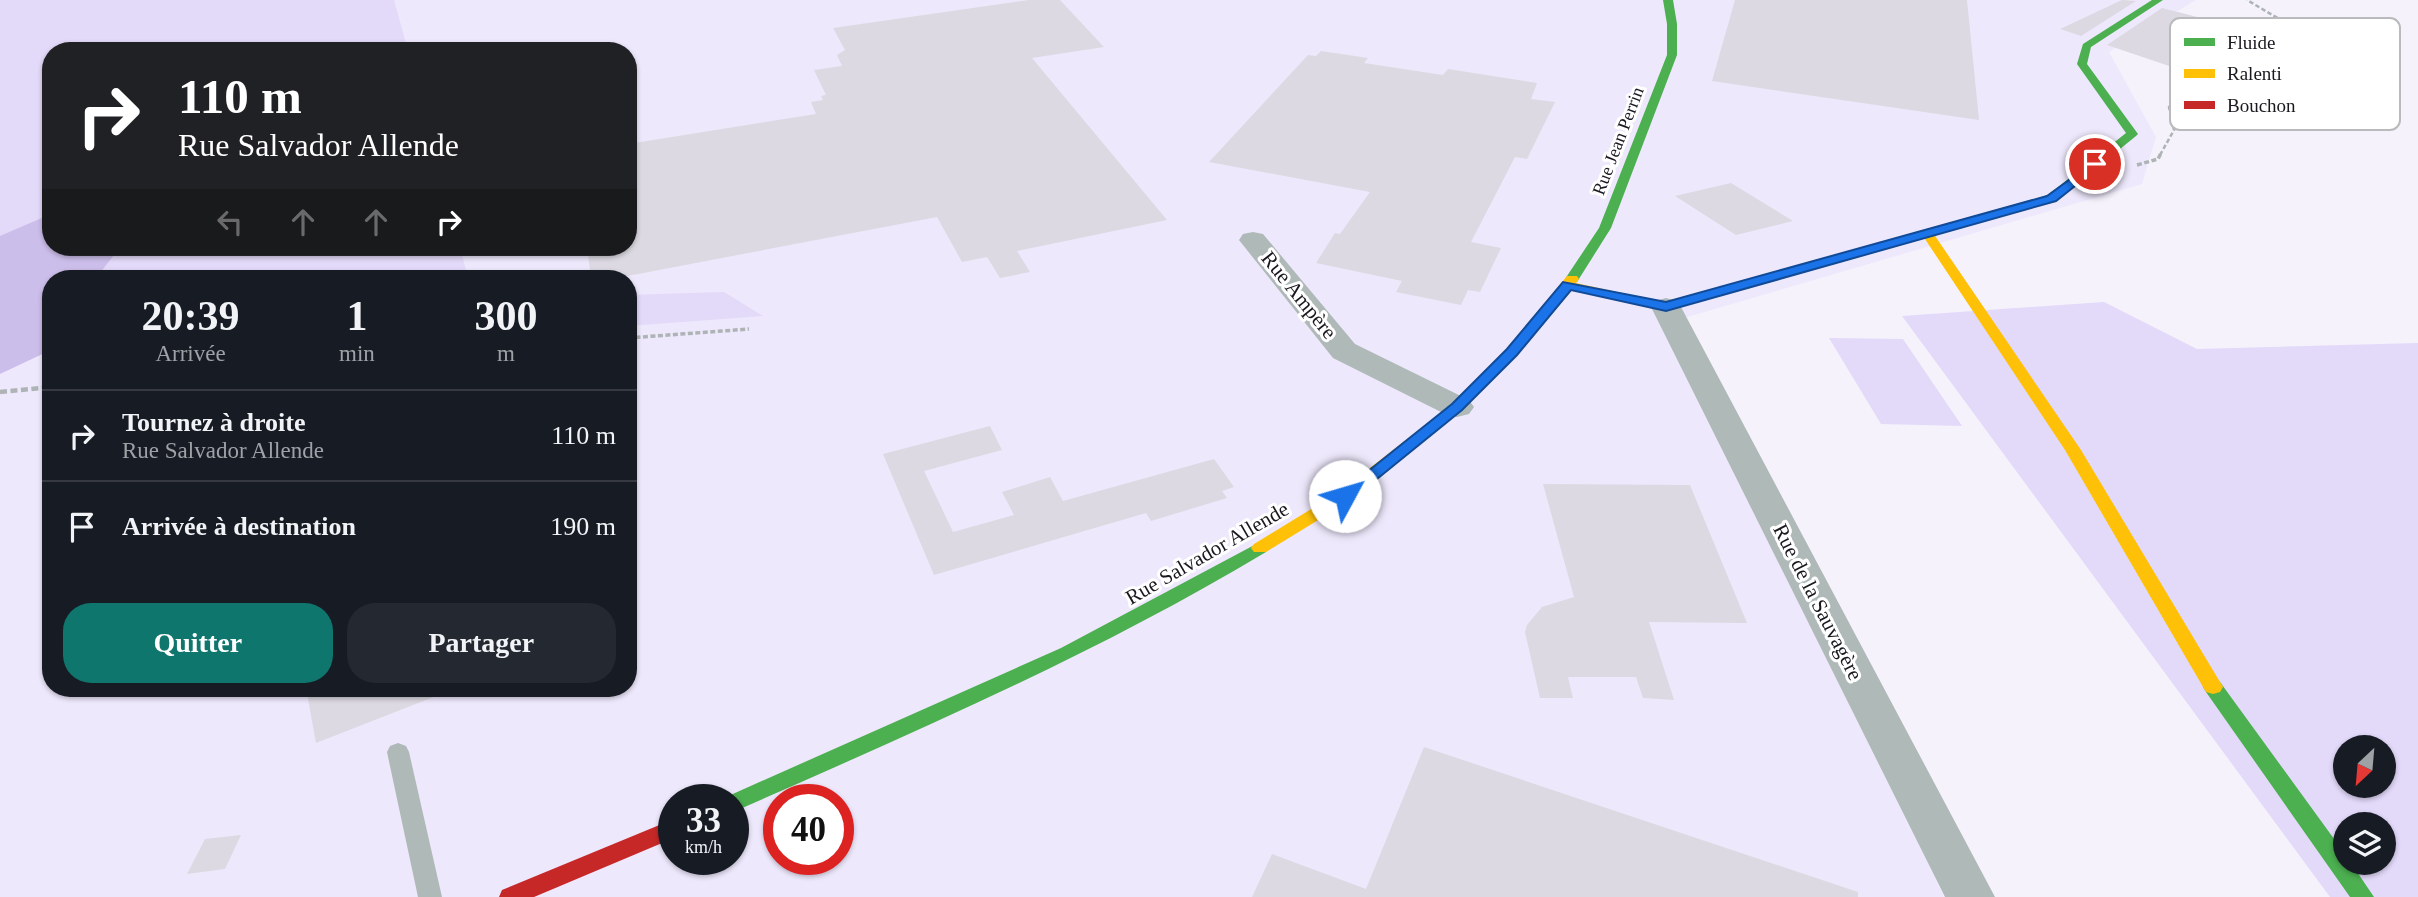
<!DOCTYPE html>
<html lang="fr">
<meta charset="utf-8">
<style>
body{margin:0;font-family:Georgia,serif;background:#242831;color:#f1f3f6;height:100vh;display:flex;flex-direction:column;font-size:26px;white-space:nowrap}
*{box-sizing:border-box;margin:0}
p{font-size:23px;color:#9ea1a6}
.icon{flex:none;width:38px;height:38px;fill:none;stroke:currentColor;stroke-width:2;stroke-linecap:round;stroke-linejoin:round}
.map{position:relative;flex:1;overflow:hidden}
.sheet{position:absolute;left:42px;top:270px;width:595px;height:427px;display:flex;flex-direction:column;background:#171b24;border-radius:28px;box-shadow:0 2px 5px #0004}
.sheet>*{flex:none}
.banner{position:absolute;left:42px;top:42px;width:595px;height:214px;border-radius:28px;box-shadow:0 2px 5px #0004;background:#202124;color:#fff;overflow:hidden}
.needle{width:46px;rotate:206deg}
.tools{position:absolute;left:2333px;top:735px;display:grid;gap:14px}
.tools a{display:grid;place-items:center;width:63px;height:63px;border-radius:50%;background:#171b24;box-shadow:0 2px 5px #0004;font-size:35px}
.speed{position:absolute;left:658px;top:784px;display:flex;gap:14px;font-size:35px;font-weight:700;text-align:center}
.speed>*{display:grid;place-content:center;width:91px;height:91px;border-radius:50%;background:#171b24;box-shadow:0 2px 5px #0004;line-height:1}
.speed small{font-size:18px;font-weight:400}
.speed .limit{border:10px solid #d22;background:#fff;color:#111}
.pin{position:absolute;display:grid;place-items:center;width:60px;height:60px;color:#fff;margin:-30px;border:4px solid #fff;border-radius:50%;box-shadow:0 2px 7px #0007}
.me{position:absolute;width:77px;margin:-38px;rotate:51deg;stroke-linejoin:round;filter:drop-shadow(0 0 5px #0008)}
.turn{display:flex;align-items:center;gap:24px;height:147px;padding:0 21px;font-size:32px}
.turn .icon{width:91px;height:91px;stroke-width:2.5}
.turn b{display:block;font-size:49px;line-height:60px}
.lanes{display:flex;align-items:center;height:66px;padding:0 21px;background:#0003;justify-content:center;gap:35px;direction:ltr}
.lanes .off{opacity:.35}
.eta{display:flex;justify-content:space-evenly;align-items:center;height:119px;text-align:center}
.eta b{font-size:42px;font-weight:700;line-height:49px}
.action{display:flex;gap:14px;margin-top:auto;padding:14px 21px}
.action a{flex:1;height:80px;border-radius:28px;background:#0f766e;color:#fff;font-size:28px;font-weight:700;line-height:80px;text-align:center}
.action a+a{background:#242831;color:#f1f3f6}
ul{padding:0;list-style:none}
li{display:flex;align-items:center;gap:21px;height:91px;padding:0 21px;border-top:2px solid #363941}
li div{flex:1}
li b{display:block;font-size:26px}
li em{font-style:normal}
.map>svg:first-child{display:block}
.built{fill:#eee8fc;fill-rule:evenodd}
.green{fill:#e3d9f9;fill-rule:evenodd}
.water{fill:#ccbeea}
.building{fill:#dcd9e2}
.lines{fill:none;stroke-linecap:round;stroke-linejoin:round}
.path-far2{stroke:#aeb3b5;stroke-width:2.5;stroke-dasharray:4.5 2.5;stroke-linecap:butt}
.path-far1{stroke:#aeb3b5;stroke-width:3.5;stroke-dasharray:5 2.5;stroke-linecap:butt}
.path{stroke:#aeb3b5;stroke-width:4.5;stroke-dasharray:7 3.5;stroke-linecap:butt}
.lane{fill:#aeb9b8;fill-rule:evenodd}
.street{fill:#aeb9b8;fill-rule:evenodd}
.fast{fill:#4caf50;fill-rule:evenodd}
.slow{fill:#ffc107;fill-rule:evenodd}
.jam{fill:#c62828;fill-rule:evenodd}
.route{fill:#1a73e8;stroke:#114b97;stroke-width:2}
.labels{text-anchor:middle;stroke-width:6;stroke-linejoin:round;paint-order:stroke}
.far-street-label{font-size:18px;fill:#1a181f;stroke:#fff}
.street-label{font-size:21px;fill:#1a181f;stroke:#fff}
.key{fill:#fff;stroke:#bababc;stroke-width:2}
.key-label{font-size:19px;fill:#1a181f}
</style>
<div class="map">
<svg width="2418" height="897" viewBox="0 0 2418 897">
<rect width="100%" height="100%" fill="#f5f2fc"/>
<path class="built" d="M0,0H2196L2109,52L2156,137L2142,184L1677,320L1944,897H0ZM51,51H628V247H51ZM51,278H628V688H51ZM674,800H733V859H674ZM779,800H838V859H779Z"/>
<path class="green" d="M0,0H394L408,51H51V247H460L468,278H51L0,308Z
M724,292L763,316L628,326V295Z
M2104,302L2197,349L2418,343V897H2330L1902,316ZM2345,747H2384V786H2345ZM2345,824H2384V863H2345Z
M1829,338L1903,339L1962,426L1881,424Z"/>
<path class="water" d="M51,214V247H105L114,255L96,278H51V350L0,374V236Z"/>
<path class="building" d="M1029,0H1060L1104,47L1032,58L1167,220L1017,251L1030,272L1000,278L987,257L962,262L937,217L617,278H591L587,247H628V144L816,114L811,102L823,100L821,96L826,95L814,70L842,66L837,55L845,50L833,28Z
M1735,0H1967L1979,120L1712,81Z
M2122,0L2136,1L2081,36L2060,29Z
M2162,8L2217,22L2199,32L2221,37L2212,44L2228,48L2181,70L2107,45Z
M1321,51L1368,58L1364,63L1443,75L1448,69L1537,83L1531,99L1555,102L1527,159L1515,157L1471,242L1501,248L1480,292L1468,290L1461,305L1396,292L1402,281L1316,263L1335,233L1340,234L1370,192L1209,162L1308,55L1316,56Z
M1731,183L1793,221L1736,235L1675,196Z
M990,426L1002,450L924,471L953,532L1014,515L1002,492L1050,477L1063,501L1214,459L1234,487L1222,491L1227,498L1151,521L1146,513L934,575L883,454Z
M1543,484L1690,485L1747,623L1649,622L1674,700L1643,698L1636,677H1568L1573,698H1540L1525,632L1527,625L1542,607L1574,597Z
M306,688H454V689L316,743Z
M1424,747L1858,892V897H1252L1272,854L1366,889Z
M241,835L225,869L187,874L205,839Z"/>
<g class="lines">
<path class="path-far2" d="M2160,155L2174,130L2169,107C2185,92 2202,87 2221,77C2245,64 2267,47 2287,28L2286,23L2247,0"/>
<path class="path-far1" d="M2137,165L2158,159L2161,153
M628,338L749,329"/>
<path class="path" d="M0,392L51,387"/>
<path class="lane" d="M398,743L406,746L409,752L442,897H418L387,752L390,746Z"/>
<path class="street" d="M1253,232L1263,234L1355,344L1469,400L1474,407L1469,414L1457,417L1445,414L1333,358L1239,240L1243,234Z
M1666,298L1677,301L1681,307L1995,897H1945L1651,307L1655,301Z"/>
<path class="fast" d="M1663,0H1673L1677,24V55L1611,228L1577,282H1567L1565,279L1599,228L1667,55V24Z
M2152,0H2163L2091,47L2087,64L2138,134L2136,136L2056,201L1838,263H1828V257L2048,195L2126,133L2077,64L2083,44Z
M1260,542L1266,544L1269,548L1266,552C1098,653 919,730 740,809L733,812V800H724L726,797L1061,648Z
M2213,680L2220,682L2345,854V863H2351L2374,897H2350L2206,692L2203,687L2206,682Z"/>
<path class="slow" d="M1927,229L1931,230L2081,450L2220,682L2223,687L2220,692L2213,694L2206,692L2065,450L1921,233Z
M1833,256L1839,260L1838,263L1666,311L1570,290L1517,355L1462,410L1351,500L1266,552H1254L1251,548L1254,544L1339,492L1452,404L1507,349L1567,276H1577L1579,279L1576,283L1666,303Z"/>
<path class="jam" d="M674,819V838L534,897H499L502,890Z"/>
</g>
<path class="route" d="M2095,161L2100,164L2099,167L2056,201L1666,311L1571,290L1517,355L1462,410L1351,500H1339L1337,496L1452,404L1507,349L1563,282L1666,302L2047,196Z"/>
<g class="labels">
<g class="far-street-label">
<text transform="translate(1618 141) rotate(-69)" y="6">Rue Jean Perrin</text>
</g>
<g class="street-label">
<text transform="translate(1299 295) rotate(51)" y="7">Rue Ampère</text>
<text transform="translate(1207 553) rotate(-30)" y="7">Rue Salvador Allende</text>
<text transform="translate(1818 602) rotate(63)" y="7">Rue de la Sauvagère</text>
</g>
</g>
<rect x="2170" y="18" width="230" height="112" rx="10" class="key"/>
<rect x="2184" y="38" width="31" height="8" fill="#4caf50"/>
<rect x="2184" y="69" width="31" height="9" fill="#ffc107"/>
<rect x="2184" y="101" width="31" height="8" fill="#c62828"/>
<g class="key-label">
<text x="2227" y="49">Fluide</text>
<text x="2227" y="80">Ralenti</text>
<text x="2227" y="112">Bouchon</text>
</g>
</svg>
<div class="tools">
<a><svg class="needle" viewBox="-14 -14 28 28"><path d="M0-13l5 13h-10z" fill="#e53935"/><path d="M0 13l5-13h-10z" fill="#9ea1a6"/></svg></a>
<a><svg class="icon" aria-label="layers" viewBox="0 0 24 24"><path d="M12 4l9 5-9 5-9-5zM3 14l9 5 9-5"/></svg></a>
</div>
<div class="speed"><div>33<small>km/h</small></div><div class="limit">40</div></div>
<div class="pin" style="left:2095px;top:164px;background:#d93025"><svg class="icon" aria-label="arrive" viewBox="0 0 24 24"><path d="M6 21V4h12l-3 4 3 4H6"/></svg></div>
<svg class="me" style="left:1345px;top:496px" viewBox="-20 -20 40 40"><circle r="19" fill="#fff"/><path d="M0-13L10 11 0 6-10 11z" fill="#1a73e8"/></svg>
<div class="banner">
<div class="turn"><svg class="icon" aria-label="right" viewBox="0 0 24 24"><path d="M7 20v-9h11M14 6l5 5-5 5"/></svg><div><b>110 m</b>Rue Salvador Allende</div></div>
<div class="lanes"><svg class="icon off" aria-label="left" viewBox="0 0 24 24"><path d="M17 20v-9H6M10 6l-5 5 5 5"/></svg><svg class="icon off" aria-label="ahead" viewBox="0 0 24 24"><path d="M12 20V5M6 11l6-6 6 6"/></svg><svg class="icon off" aria-label="ahead" viewBox="0 0 24 24"><path d="M12 20V5M6 11l6-6 6 6"/></svg><svg class="icon" aria-label="right" viewBox="0 0 24 24"><path d="M7 20v-9h11M14 6l5 5-5 5"/></svg></div>
</div>
<section class="sheet">
<div class="eta">
<div><b>20:39</b><p>Arrivée</p></div>
<div><b>1</b><p>min</p></div>
<div><b>300</b><p>m</p></div>
</div>
<ul>
<li><svg class="icon" aria-label="right" viewBox="0 0 24 24"><path d="M7 20v-9h11M14 6l5 5-5 5"/></svg><div><b>Tournez à droite</b><p>Rue Salvador Allende</p></div><em>110 m</em></li>
<li><svg class="icon" aria-label="arrive" viewBox="0 0 24 24"><path d="M6 21V4h12l-3 4 3 4H6"/></svg><div><b>Arrivée à destination</b></div><em>190 m</em></li>
</ul>
<div class="action"><a>Quitter</a><a>Partager</a></div>
</section>
</div>
